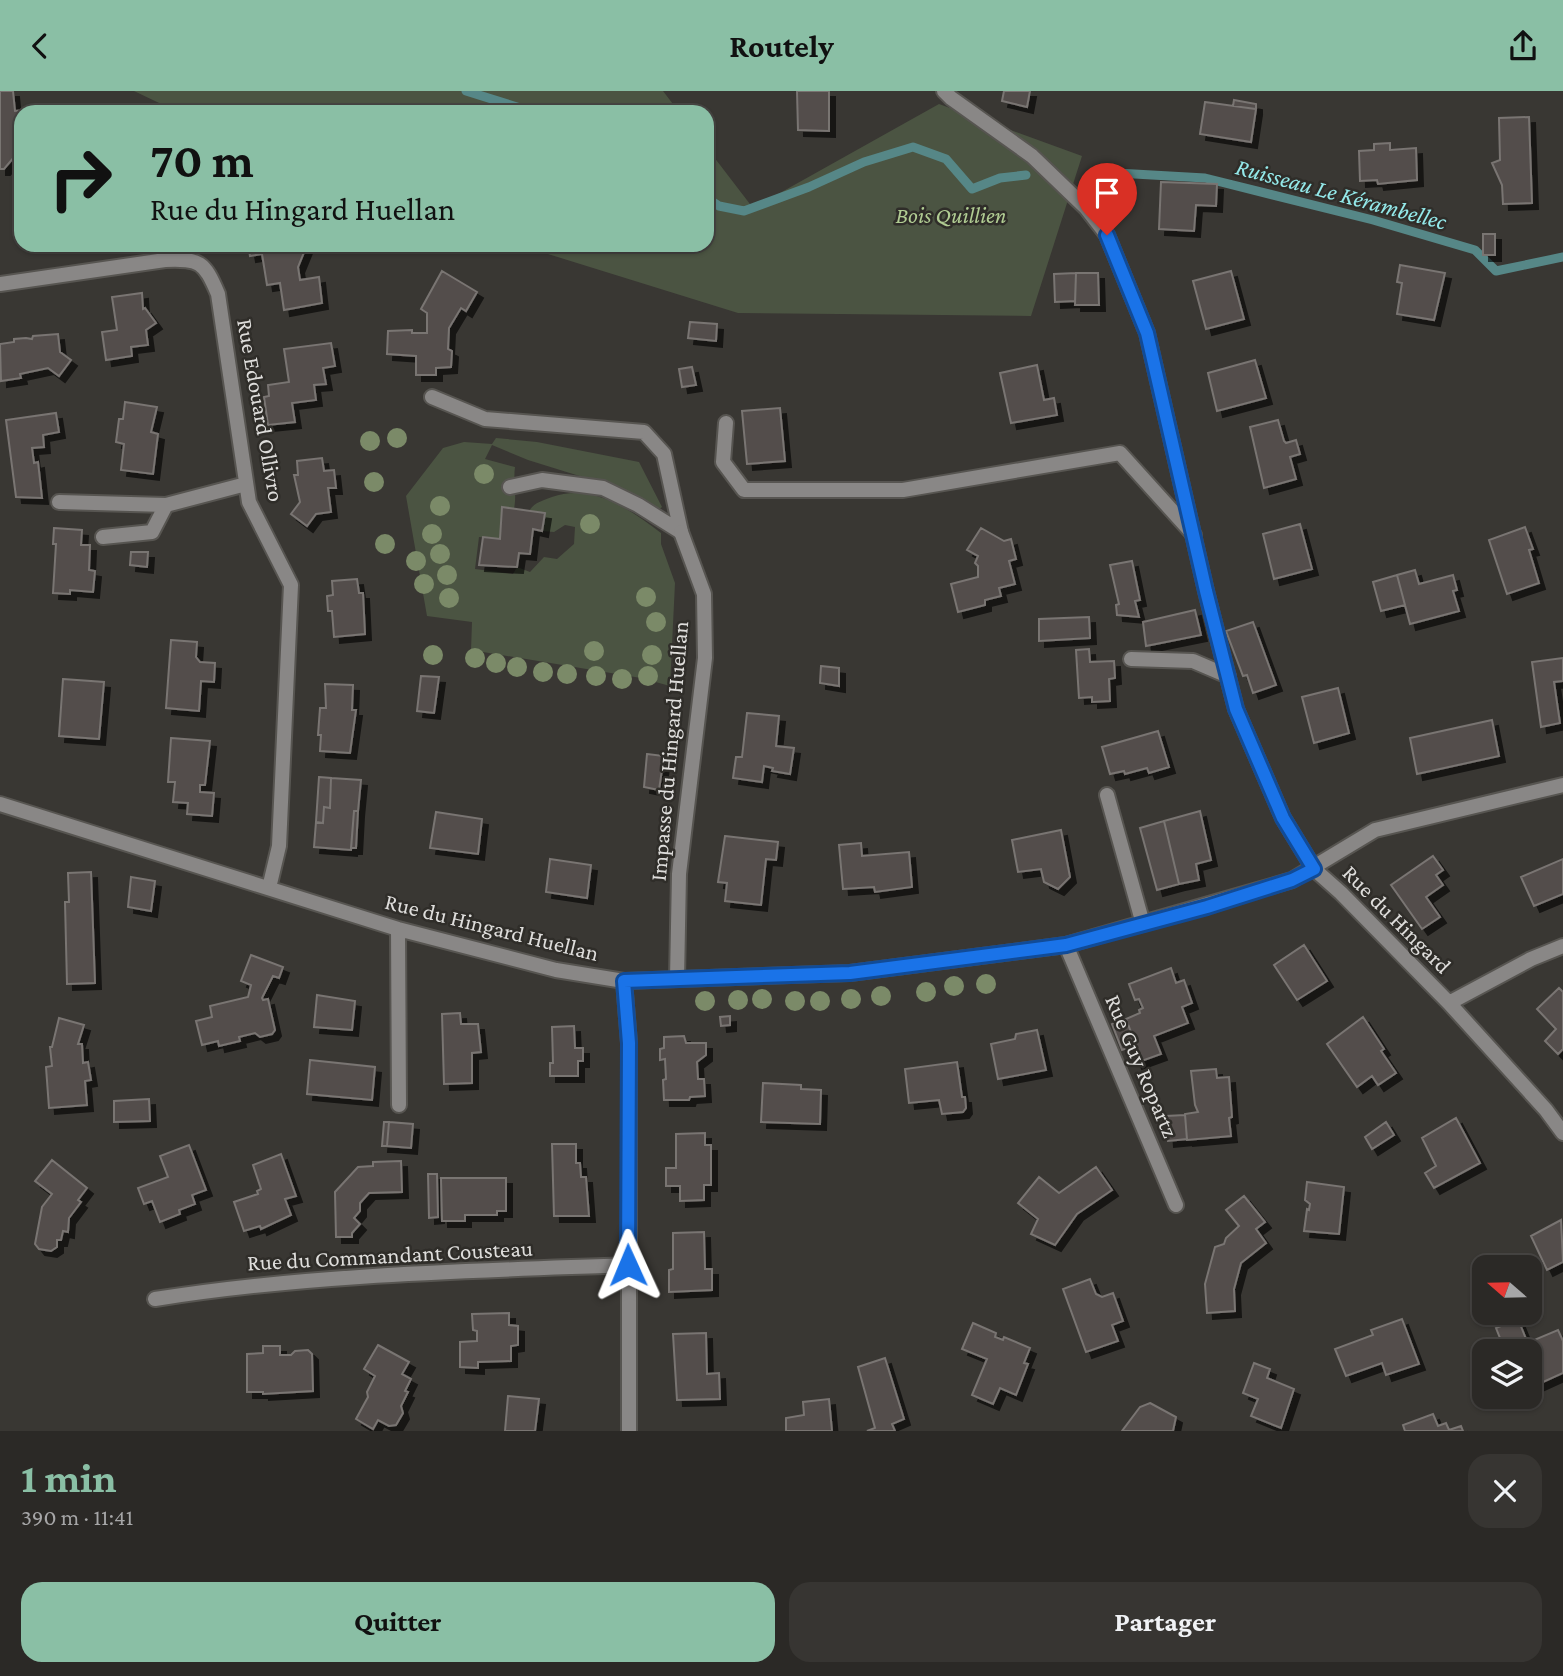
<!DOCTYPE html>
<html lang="fr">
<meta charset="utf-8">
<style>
body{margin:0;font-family:"Crimson Pro",serif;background:#373532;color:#f1f3f6;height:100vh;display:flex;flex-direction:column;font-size:26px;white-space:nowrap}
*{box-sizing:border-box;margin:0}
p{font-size:23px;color:#a6a6a7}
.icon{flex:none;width:38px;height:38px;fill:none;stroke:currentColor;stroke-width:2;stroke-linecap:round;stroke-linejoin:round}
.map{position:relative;height:1340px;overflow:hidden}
.details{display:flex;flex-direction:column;background:#2b2926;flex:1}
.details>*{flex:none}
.guide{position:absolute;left:14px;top:14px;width:700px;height:147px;border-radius:21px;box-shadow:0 2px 5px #0004,0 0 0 2px #474543;background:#8abfa5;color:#111;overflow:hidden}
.needle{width:46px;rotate:290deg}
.controls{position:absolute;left:1472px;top:1164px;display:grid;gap:14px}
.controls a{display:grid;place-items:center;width:70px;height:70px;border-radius:14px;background:#2b2926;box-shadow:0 2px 5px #0004,0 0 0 2px #474543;font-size:35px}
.pin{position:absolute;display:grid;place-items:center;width:60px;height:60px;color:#fff;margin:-72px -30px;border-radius:50% 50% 50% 0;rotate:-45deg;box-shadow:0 0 7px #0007}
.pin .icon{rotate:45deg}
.me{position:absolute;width:77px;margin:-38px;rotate:359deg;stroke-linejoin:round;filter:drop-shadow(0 0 5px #0008)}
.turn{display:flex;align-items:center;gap:24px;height:147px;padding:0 21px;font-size:32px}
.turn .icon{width:91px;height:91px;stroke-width:2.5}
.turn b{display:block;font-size:49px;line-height:60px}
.round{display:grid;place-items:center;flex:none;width:74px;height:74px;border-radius:21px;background:#373532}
.overview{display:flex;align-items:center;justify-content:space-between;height:119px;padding:0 21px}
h1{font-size:42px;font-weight:700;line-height:52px;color:#8abfa5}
.primary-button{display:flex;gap:14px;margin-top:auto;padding:14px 21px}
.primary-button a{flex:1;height:80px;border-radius:21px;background:#8abfa5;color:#111;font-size:28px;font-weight:700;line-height:80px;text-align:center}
.primary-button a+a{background:#373532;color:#f1f3f6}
header{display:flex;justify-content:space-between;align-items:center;height:91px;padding:0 21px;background:#8abfa5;color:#111;font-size:32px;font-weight:700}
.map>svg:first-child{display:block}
.green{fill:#4b5442}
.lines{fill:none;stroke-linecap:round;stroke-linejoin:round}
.stream{stroke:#568787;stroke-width:9}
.building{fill:#524d4b;stroke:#797472;stroke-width:2;filter:url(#shadow)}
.lane-casing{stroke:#575551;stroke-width:18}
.street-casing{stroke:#575551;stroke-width:18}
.lane{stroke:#898786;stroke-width:14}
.street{stroke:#898786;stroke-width:14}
.tree{fill:#7b8a68}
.route-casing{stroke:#114b97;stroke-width:18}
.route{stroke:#1a73e8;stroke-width:12}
.labels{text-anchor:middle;stroke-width:5;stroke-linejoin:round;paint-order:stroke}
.park-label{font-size:23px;font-style:italic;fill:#b1cd93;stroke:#2f2d29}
.street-label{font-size:23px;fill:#dedddb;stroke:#2f2d29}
.water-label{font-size:24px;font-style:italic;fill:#94e9ea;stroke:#2f2d29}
</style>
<header><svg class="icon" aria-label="back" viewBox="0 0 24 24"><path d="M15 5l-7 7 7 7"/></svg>Routely<svg class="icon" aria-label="share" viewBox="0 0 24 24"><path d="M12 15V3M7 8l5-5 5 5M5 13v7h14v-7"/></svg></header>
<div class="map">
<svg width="1563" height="1340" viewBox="0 0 1563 1340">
<defs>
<filter id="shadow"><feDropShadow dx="6" dy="6" stdDeviation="0" flood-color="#0009"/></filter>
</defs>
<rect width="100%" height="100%" fill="#393733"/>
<path class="green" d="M134,0H663L679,21H178Z
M939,13L1082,65L1031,225L738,222L519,154H707V57L753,117Z
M496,347L537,351L639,371L662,416L657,420L618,397L528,369L492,354L485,368L515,376C513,390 517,403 514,418L502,416L500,448L479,446L475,478L513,483L517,476L530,481L544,466L557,468L574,453L575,436L565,434L554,441L542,440L545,422L529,420C535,411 542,410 552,406C592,392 630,418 661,442V453L675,492L670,595L641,587L471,559L472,531L427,525L406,405L443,357L464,351L492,353Z"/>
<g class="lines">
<path class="stream" d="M466,0L533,21
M1099,81L1205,87L1373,129L1475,159L1496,180L1563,166
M707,107L719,115L744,120L809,96L864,71L913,56L946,68L972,98L1000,87L1026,84"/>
</g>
<path class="building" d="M0,0H13L15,20L25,19V21H21V58L4,78H0Z
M797,0H829V40L798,39Z
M1004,0H1030L1027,16L1002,10Z
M1234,9L1256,13V18L1233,15Z
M1205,11L1256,18L1251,51L1200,43Z
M1529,26L1532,112L1503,113L1502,94L1492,72L1500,69L1499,27Z
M1390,52V59L1416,57L1417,89L1378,93L1377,89L1360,90L1359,60L1374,59V53Z
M1161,91L1217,93L1216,115L1196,114L1194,140L1159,138Z
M1483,143H1495V164H1483Z
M248,154H307L298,176L300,189L319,186L322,212L284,219L280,192L267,194L262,163L250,165Z
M1400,174L1445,182L1434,229L1397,223L1402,192L1397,191Z
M442,180L477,201L466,220L461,217L449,237L448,258L452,260L451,276L436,277V284H416V265L387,263L388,240L412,239V242H427V222L421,218Z
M1231,180L1244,228L1206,238L1193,190Z
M1076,182L1075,210L1055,211L1054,183Z
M1076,182H1098L1099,214H1075Z
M142,202L143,218L145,217L156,232L146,239L148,254L131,256L132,265L106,269L102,241L117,239L112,206Z
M690,231L717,233L716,250L688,247Z
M58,243L60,261L71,269L59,285L48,277L20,283L21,287L1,290L0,253L14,251V248L26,247L32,248L33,245Z
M331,252L335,275L323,277L326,293L314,294L316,309L292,312L295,331L268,334L264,306L269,305L268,294L289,291L284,258Z
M1255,269L1266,307L1217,320L1208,282Z
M1037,274L1044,309L1054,307L1057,324L1011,332L1000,282Z
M692,276L696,294L682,296L679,278Z
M125,311L157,316L151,341L158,343L153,383L121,379L124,353L116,351L119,328H123Z
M780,317L785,370L747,373L742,320Z
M56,322L59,341L43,344L44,356L32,357L34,372L38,371L42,407L16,406L6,329Z
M1278,329L1284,350L1286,352L1296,349L1300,363L1290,366L1296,388L1264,397L1250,336Z
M322,367L324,380L334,379L336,397H328L331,421L316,423L307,435L291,423L300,411L294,384H298L297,370Z
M502,416L545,422L542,440L533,438L530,463L519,462L517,476L479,474L483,446L500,448Z
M1300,433L1312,478L1274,488L1263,443Z
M1525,436L1533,458L1529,459L1539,492L1507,503L1489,449Z
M54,437L82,439L81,454H90L89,479L95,480L93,501L70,499V503L53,502L56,453H53Z
M981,437L1004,450L1011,448L1016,468L1009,470L1015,493L999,497L1001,505L985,509V514L958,521L951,493L978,486V475L975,472L978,465L967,459Z
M131,461H148L147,476L130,474Z
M1132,470L1140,509L1135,510L1139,526L1117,524L1116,514L1119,513L1110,474Z
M1415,479L1419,493L1453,484L1457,499L1453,500L1459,520L1410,533L1397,484Z
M1397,484L1405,514L1381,520L1373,491Z
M357,488L359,502H363L365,543L334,546L332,520H328L327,505L333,504L332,490Z
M1195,519L1201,544L1146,555L1143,531Z
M1089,526L1090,547L1039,550V528Z
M1253,531L1276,594L1253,602L1247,584L1243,585L1226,540Z
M171,549L197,551L196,566L200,571L215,572L214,591L201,590L199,620L166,617Z
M1089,558L1090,571L1114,570L1115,587L1109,588L1110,610L1092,611V606L1079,607L1076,559Z
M1563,567V590L1554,591L1560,632L1541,636L1532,571Z
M821,575L839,577V595L820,592Z
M421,585L439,586L434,622L417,620Z
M63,588L104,591L99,648L59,645Z
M325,593L353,594L352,619H356L350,662L320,660L321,644H318L320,617H326Z
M1338,597L1349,642L1314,652L1302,606Z
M747,622L779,625L776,655L794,657L790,683L772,680L773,677L764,675L762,691L733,687L736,666H742Z
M1492,629L1499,665L1417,683L1410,647Z
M1158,640L1169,676L1149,682L1147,677L1125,683L1124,680L1110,683L1102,656Z
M171,647L210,650L205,694H200V701L214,702L212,725L187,723L188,712L173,711L175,691H168Z
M647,663L664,665L659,699L644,696Z
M319,686L331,687L330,717L324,716L323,732L316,731Z
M331,687L361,689L358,720H354L351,759L314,756L316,731L323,732L324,716L330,717Z
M354,720H358L356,757H351Z
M1200,720L1211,769L1196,773L1199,789L1179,793L1164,730Z
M436,721L482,728L478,763L430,757Z
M1164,730L1179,793L1157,799L1140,737Z
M1061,739L1070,786L1058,798L1044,791L1041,778L1018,781L1012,749Z
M725,745L778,751L776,769L766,768L761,814L725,810L727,792L718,791Z
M861,752L862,765L909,761L912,796L875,801L874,796L843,798L839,754Z
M1433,765L1443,779L1436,784L1443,794L1426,806L1440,826L1422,838L1391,794Z
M550,768L591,774L587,807L546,801Z
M1563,768V803L1534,815L1521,786Z
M91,781L95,892L67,893L65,811H69L68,782Z
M131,786L155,790L151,820L128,816Z
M1304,854L1327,890L1297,909L1274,874Z
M251,864L283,876L279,887L273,885L262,907L263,909L268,908L275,939L272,943L260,946L255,942L239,946L240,950L219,955L218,950L202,954L196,930L212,926L210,915L248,906L251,894L241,890Z
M1171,877L1176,892L1184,889L1192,912L1182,916L1188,932L1154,945L1161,963L1136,972L1131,956L1136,954L1126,928L1140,922L1139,919L1143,917L1139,908L1135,909L1129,893Z
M1559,897L1563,901V958L1558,963L1545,950L1556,938L1537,918Z
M317,904L355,910L352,939L314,936Z
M460,922L461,933H478L481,961L472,962V992L444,993L442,923Z
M730,925V934L721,935L720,926Z
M1363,926L1384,958L1381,960L1396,982L1378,994L1372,985L1357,996L1327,953Z
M59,927L84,934L78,953H82L83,972L88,971L91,989L85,990L87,1014L49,1017L46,976L52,975L50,956H52Z
M1126,928L1136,954L1122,959L1112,933Z
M574,935L575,957H583V970H578V985H550V972H553L552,936Z
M1037,939L1046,979L998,988L991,953L1015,948L1016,943Z
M684,945L686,952H706V964L697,971L698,988H704L705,1005L690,1006L689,1009H664L663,989L666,988L665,968L660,969V958L664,957V946Z
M310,969L375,976L372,1009L307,1003Z
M957,971L962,1006H965L966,1017L963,1021L942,1023L939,1009L909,1012L905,978Z
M1216,978L1217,987L1229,986L1232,1026L1229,1027L1231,1045L1187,1049L1185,1023L1198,1021L1195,1014L1191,980Z
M763,992L801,994V998L821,999L820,1033L761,1031Z
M149,1008L150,1030L114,1031V1010Z
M1185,1024L1187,1048L1168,1050L1166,1025Z
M1456,1027L1480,1072L1434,1097L1425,1082L1436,1075L1422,1047Z
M384,1031H389L387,1055H382Z
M389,1031L413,1033L411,1057L387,1055Z
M1386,1031L1394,1044L1372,1058L1365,1046Z
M705,1042V1054H711V1094H704V1109L680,1110V1095H666V1077H676V1043Z
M552,1053H576V1072H580L581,1086H586L589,1125H554Z
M189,1054L206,1099L192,1104L195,1113L179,1119L180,1123L160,1131L152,1110L144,1113L138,1097L168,1086L160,1065Z
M281,1063L296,1105L285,1108L291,1124L261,1138L260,1135L244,1140L234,1111L258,1103L257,1100L261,1098L253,1074Z
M52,1069L87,1097L78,1109L81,1111L69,1127L68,1141L63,1140L61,1149H57V1156L51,1160L39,1158L35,1153L42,1116L52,1103L35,1090Z
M401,1070L402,1101L369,1102L360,1112V1120L354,1127L360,1133L352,1142V1146H336L335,1101L358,1076L373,1075V1071Z
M1096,1076L1112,1099L1077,1123L1055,1154L1031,1143L1038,1128L1018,1112L1039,1086L1059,1102Z
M428,1083H437L438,1126L429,1127Z
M441,1087H506V1120H497V1124H465V1130H442Z
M1307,1091L1344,1096L1339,1143L1304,1140L1307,1118L1309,1119L1310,1113L1305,1109Z
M1244,1105L1265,1131L1256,1138L1266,1152L1241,1172L1234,1198L1235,1220L1207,1222L1205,1193L1215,1156L1224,1153L1226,1147L1239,1135L1226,1119Z
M1561,1129L1563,1171L1547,1179L1531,1145Z
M704,1141L705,1178H712V1199L669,1201V1179L673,1178V1142Z
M1090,1188L1096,1203L1102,1206L1113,1202L1123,1230L1112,1234L1118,1250L1086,1261L1063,1198Z
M509,1222V1234L518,1235V1254L511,1255V1270L478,1271V1277L460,1276V1251L477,1250V1240L473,1239L472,1223Z
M1402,1228L1419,1273L1386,1284L1382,1272L1346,1285L1335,1258L1373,1244L1371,1239Z
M1518,1228L1526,1248L1504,1257L1496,1237Z
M973,1232L996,1242L995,1246L1003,1249L1004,1246L1030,1257L1024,1272L1028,1273L1016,1304L1000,1297L993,1313L972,1304L987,1268L962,1258Z
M1558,1239L1563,1250V1282L1530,1297V1260H1508Z
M706,1242L707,1283L719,1282L720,1308L677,1309L673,1243Z
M378,1254L409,1271L402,1283L411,1288L405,1300L408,1301L401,1315L403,1322L396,1334L389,1335L378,1329L373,1338L356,1328L368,1306L367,1301L375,1285L364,1278Z
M263,1255H280V1264H291L295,1260L308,1259L312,1263L313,1300L263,1303V1301H247V1263L263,1262Z
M885,1267L904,1328L892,1333L895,1340H867L875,1337L858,1276Z
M1254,1272L1270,1278L1267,1287L1294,1298L1281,1337L1251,1325L1258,1308L1243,1302Z
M508,1305L539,1308L535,1340H505Z
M829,1308L832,1340H786V1327L804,1324L803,1311Z
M1150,1312L1176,1326L1173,1340H1122L1140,1316Z
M1433,1323L1438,1335L1446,1332L1449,1339L1461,1335L1463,1340H1405L1403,1334Z"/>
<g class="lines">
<defs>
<path id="lane" d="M432,306L485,328L644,341L664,363L681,441
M726,332L723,371L744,399H903L1120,362L1194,444
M510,396L542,389L603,397L638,414L681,441
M1131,568L1193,570L1228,585
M1107,704L1143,833"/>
<path id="street" d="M944,0L951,7L1032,65L1086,117L1107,144L1147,242L1206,500L1236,618L1283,727L1314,778L1341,802L1449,912L1546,1019L1563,1042
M0,193L165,169C200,168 204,170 218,203L249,411L291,494L279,755L269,797
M59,411L166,414L246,393
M103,446L152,441L166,414
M0,713L398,838L556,879L624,890L850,882L1066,854L1292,789L1375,739L1563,694
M398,838L399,1014
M1066,854L1176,1114
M677,888L679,783L705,567L704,503L681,441
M624,890L629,952V1340
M1449,912L1531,868L1563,855
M155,1208C312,1183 470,1180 628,1174"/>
</defs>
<use href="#lane" class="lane-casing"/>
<use href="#street" class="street-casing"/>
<use href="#lane" class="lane"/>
<use href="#street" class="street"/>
</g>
<g class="tree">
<circle cx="397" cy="347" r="10"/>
<circle cx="370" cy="350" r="10"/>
<circle cx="484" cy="383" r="10"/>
<circle cx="374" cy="391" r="10"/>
<circle cx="440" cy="415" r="10"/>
<circle cx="590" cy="433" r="10"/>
<circle cx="432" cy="443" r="10"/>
<circle cx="385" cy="453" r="10"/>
<circle cx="440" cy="463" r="10"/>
<circle cx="416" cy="470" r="10"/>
<circle cx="447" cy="484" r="10"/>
<circle cx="424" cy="493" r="10"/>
<circle cx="646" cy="506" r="10"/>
<circle cx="449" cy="507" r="10"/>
<circle cx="656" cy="531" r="10"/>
<circle cx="594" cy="560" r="10"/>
<circle cx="433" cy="564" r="10"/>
<circle cx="652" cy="564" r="10"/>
<circle cx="475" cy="567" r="10"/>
<circle cx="496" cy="572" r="10"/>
<circle cx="517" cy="576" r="10"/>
<circle cx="543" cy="581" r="10"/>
<circle cx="567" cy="583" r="10"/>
<circle cx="596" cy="585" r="10"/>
<circle cx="648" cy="585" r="10"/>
<circle cx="622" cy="588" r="10"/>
<circle cx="986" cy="893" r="10"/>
<circle cx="954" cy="895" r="10"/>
<circle cx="926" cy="901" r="10"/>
<circle cx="881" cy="905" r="10"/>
<circle cx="762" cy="908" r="10"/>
<circle cx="851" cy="908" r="10"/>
<circle cx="738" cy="909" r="10"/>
<circle cx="705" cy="910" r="10"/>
<circle cx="795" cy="910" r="10"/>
<circle cx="820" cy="910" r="10"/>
</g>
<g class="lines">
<defs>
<path id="route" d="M628,1174L629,952L624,890L850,882L1066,854L1207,816L1292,789L1314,778L1283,727L1236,618L1206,500L1147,242L1107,144"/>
</defs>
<use href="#route" class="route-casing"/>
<use href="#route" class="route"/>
</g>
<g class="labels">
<g class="park-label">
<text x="951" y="132">Bois Quillien</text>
</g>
<g class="street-label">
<text transform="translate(261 319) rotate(80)" y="8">Rue Edouard Ollivro</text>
<text transform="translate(669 660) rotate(-85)" y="8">Impasse du Hingard Huellan</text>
<text transform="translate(1397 828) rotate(45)" y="8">Rue du Hingard</text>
<text transform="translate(492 836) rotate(14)" y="8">Rue du Hingard Huellan</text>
<text transform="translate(1142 975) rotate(67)" y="8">Rue Guy Ropartz</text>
<text transform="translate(390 1164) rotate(-3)" y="8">Rue du Commandant Cousteau</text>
</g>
<g class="water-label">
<text transform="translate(1341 103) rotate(15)" y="8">Ruisseau Le Kérambellec</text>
</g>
</g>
</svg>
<div class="controls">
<a><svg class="needle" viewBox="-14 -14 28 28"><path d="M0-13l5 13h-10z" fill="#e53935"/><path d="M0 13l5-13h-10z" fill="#a6a6a7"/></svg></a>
<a><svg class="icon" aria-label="layers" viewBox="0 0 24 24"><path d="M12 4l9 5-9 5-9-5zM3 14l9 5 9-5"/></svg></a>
</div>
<div class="pin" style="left:1107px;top:144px;background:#d93025"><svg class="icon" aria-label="arrive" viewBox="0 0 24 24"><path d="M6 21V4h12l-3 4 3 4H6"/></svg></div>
<svg class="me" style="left:628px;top:1174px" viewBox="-20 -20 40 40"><path d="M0-17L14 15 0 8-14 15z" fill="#1a73e8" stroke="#fff" stroke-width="4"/></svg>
<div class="guide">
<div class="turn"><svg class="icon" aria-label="right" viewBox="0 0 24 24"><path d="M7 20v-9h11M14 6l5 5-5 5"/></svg><div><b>70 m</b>Rue du Hingard Huellan</div></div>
</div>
</div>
<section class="details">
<div class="overview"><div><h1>1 min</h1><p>390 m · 11:41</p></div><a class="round"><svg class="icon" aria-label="close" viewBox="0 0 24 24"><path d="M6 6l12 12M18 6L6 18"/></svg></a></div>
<div class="primary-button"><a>Quitter</a><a>Partager</a></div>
</section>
